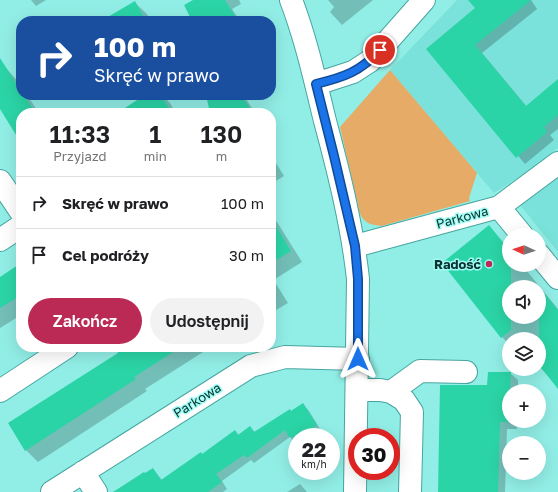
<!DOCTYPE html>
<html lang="pl">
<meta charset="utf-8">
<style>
body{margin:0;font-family:"Golos Text",sans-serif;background:#f2f2f2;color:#202124;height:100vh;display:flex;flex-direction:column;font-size:15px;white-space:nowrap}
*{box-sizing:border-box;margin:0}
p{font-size:13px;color:#757577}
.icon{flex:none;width:22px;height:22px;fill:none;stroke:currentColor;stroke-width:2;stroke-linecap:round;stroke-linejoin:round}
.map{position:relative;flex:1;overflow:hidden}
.drawer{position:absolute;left:16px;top:108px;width:260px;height:244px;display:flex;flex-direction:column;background:#fff;border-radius:16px;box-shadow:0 4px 16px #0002}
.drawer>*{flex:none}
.banner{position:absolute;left:16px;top:16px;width:260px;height:84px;border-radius:16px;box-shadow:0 4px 16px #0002;background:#1a4fa0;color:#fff;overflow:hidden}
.needle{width:26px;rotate:274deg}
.controls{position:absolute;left:502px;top:228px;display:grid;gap:8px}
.controls a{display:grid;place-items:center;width:44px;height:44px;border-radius:50%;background:#fff;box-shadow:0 4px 16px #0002;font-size:20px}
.speed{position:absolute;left:288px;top:428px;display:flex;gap:8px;font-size:20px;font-weight:700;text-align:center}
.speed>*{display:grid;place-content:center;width:52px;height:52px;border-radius:50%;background:#fff;box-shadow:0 4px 16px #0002;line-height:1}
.speed small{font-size:10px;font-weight:400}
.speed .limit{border:6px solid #d22;background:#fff;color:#111}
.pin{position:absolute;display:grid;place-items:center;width:34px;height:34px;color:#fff;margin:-17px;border:2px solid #fff;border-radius:50%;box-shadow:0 1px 4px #0007}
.me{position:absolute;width:44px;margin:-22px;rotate:0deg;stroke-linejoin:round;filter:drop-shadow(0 0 3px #0008)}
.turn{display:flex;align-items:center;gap:14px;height:84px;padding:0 12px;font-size:18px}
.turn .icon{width:52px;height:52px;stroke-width:2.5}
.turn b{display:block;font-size:28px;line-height:34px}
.eta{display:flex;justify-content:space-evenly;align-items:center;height:68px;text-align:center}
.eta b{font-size:24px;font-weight:600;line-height:28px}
.primary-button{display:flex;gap:8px;margin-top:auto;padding:8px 12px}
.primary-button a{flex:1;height:46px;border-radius:24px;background:#ba2a55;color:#fff;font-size:16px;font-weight:600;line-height:46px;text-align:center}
.primary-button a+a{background:#f2f2f2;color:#202124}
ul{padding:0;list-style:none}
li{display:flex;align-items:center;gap:12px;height:52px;padding:0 12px;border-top:1px solid #e0e0e0}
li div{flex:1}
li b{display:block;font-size:15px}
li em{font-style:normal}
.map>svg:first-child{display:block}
.built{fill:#7ae2da}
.green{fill:#e6ab67}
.shadow{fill:#0003;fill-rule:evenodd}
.building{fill:#2bd4a6}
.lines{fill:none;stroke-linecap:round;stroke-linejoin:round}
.minor-casing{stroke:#47a59f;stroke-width:24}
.minor{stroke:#fff;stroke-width:22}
.route-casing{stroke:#114b97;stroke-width:10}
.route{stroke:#1a73e8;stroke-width:7}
.poi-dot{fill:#ba2a55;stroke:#9ffcf4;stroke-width:1.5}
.labels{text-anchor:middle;stroke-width:3;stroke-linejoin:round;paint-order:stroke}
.street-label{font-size:13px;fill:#093330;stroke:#9ffcf4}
.poi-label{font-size:13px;font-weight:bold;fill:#093330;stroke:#9ffcf4;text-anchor:end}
</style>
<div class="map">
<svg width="558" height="492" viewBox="0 0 558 492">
<rect width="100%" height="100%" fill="#91eee6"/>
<path class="built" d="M457,0H558V148L530,170L494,193L390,70Z
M558,176V252L520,205Z"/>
<path class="green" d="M390,70L477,173L469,198L470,201L382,226C372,225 365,224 360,214L340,127Z"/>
<path class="shadow" d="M31,0H46L36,6Z
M195,0H239L241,4L232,9L240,21H193Z
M328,0H373L342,25L330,12L334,7Z
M473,0H531L537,9L482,53L527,107L558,81V129L550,135L554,140L525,164L427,49L476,8Z
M134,2L147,14L151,21H102Z
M6,68L21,85V95H27L39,113H21V142L0,108V72Z
M150,95H162L170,103L176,113H119Z
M207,95H253L246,99L255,113H211Z
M271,155L284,176L271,184Z
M271,216L277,222L302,262L275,279L271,276Z
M489,226L509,249V265H522L558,309V387L539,366V339H509V344L502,337ZM509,287H539V317H509Z
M21,271V315L0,328V278Z
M271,276L288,303L271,313Z
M123,347H211L145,389L147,391L38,462L26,450L119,353Z
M510,373L518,380V391H509V421H517V429H507L505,492H439L488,386Z
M303,404L309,411L322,432L318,435L319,437H297V447L290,437L254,463L251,460L222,481L227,489L223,492H132L145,475L153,469L162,480L202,455L235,431L239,435L250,427L255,432Z
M300,484L307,492H287Z"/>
<path class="building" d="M193,0H225L238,21H192L184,5Z
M468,0H531L475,45L526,106L558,79V115L544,127L547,132L516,158L426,49L475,8Z
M135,1L146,21H101Z
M0,58L21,91V95H24L35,113H21V143L0,109Z
M145,95H161L172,113H117Z
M206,95H241L253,113H210Z
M271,218L291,251L271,263Z
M489,225L509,250V265H511V287H509V317H511V330L501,338L442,263Z
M21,263V295L0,308V277Z
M539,287L558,310V389L539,365Z
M115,347H181L134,377L136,379L25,451L8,423L118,353Z
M488,372H511L510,391H509V422H500L498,492H438L440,385H487Z
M303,403L317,425L312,428L317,437H289L285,430L247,458L244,455L216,474L222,482L208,492H113L144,472L145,473L153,468L161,480L201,452L202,454L235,430L238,435L250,426L254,432L290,409L291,411Z"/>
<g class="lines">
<defs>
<path id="minor" d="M291,0C306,39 315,80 325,121C339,173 352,225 358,279L355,492
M316,84L353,72L370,61L424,0
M0,181L21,212
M499,207L522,235
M0,240L21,226
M355,246L499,207L558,163
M539,255L558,278
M357,390H380L391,392L404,400L412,412L410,492
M0,391L67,347
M391,392L420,371L466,372
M83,472L96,492
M52,492L251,366L285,357L358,359"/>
</defs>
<use href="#minor" class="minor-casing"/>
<use href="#minor" class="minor"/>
</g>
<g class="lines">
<defs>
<path id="route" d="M358,359V279L355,246L334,156L316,84C344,77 360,72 380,50"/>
</defs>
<use href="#route" class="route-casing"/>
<use href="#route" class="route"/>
</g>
<circle class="poi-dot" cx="489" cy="264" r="4"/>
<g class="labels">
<g class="street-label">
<text transform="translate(462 217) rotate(-15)" y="5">Parkowa</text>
<text transform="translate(197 400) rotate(-32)" y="5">Parkowa</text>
</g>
<g class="poi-label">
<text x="481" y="269">Radość</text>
</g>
</g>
</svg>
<div class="controls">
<a><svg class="needle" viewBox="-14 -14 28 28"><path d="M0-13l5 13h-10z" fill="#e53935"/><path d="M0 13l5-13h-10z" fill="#757577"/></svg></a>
<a><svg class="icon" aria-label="sound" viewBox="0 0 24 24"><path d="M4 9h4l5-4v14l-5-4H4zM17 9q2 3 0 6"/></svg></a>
<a><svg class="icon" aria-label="layers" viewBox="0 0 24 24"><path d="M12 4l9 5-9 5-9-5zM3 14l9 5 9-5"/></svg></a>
<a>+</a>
<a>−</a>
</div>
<div class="speed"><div>22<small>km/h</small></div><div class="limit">30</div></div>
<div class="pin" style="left:380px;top:50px;background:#d93025"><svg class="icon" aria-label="arrive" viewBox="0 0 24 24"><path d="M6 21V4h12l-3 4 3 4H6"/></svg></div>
<svg class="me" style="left:358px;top:359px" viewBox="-20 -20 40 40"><path d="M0-17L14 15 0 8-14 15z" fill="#1a73e8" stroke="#fff" stroke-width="4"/></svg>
<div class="banner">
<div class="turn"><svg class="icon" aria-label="right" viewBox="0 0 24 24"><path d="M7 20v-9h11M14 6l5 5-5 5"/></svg><div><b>100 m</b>Skręć w prawo</div></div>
</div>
<section class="drawer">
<div class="eta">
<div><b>11:33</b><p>Przyjazd</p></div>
<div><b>1</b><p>min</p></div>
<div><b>130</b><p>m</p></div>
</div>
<ul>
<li><svg class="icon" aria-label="right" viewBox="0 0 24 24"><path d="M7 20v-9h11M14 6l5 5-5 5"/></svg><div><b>Skręć w prawo</b></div><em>100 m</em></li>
<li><svg class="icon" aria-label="arrive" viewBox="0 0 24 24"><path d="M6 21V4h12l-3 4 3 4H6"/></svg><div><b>Cel podróży</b></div><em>30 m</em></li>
</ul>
<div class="primary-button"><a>Zakończ</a><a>Udostępnij</a></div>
</section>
</div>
